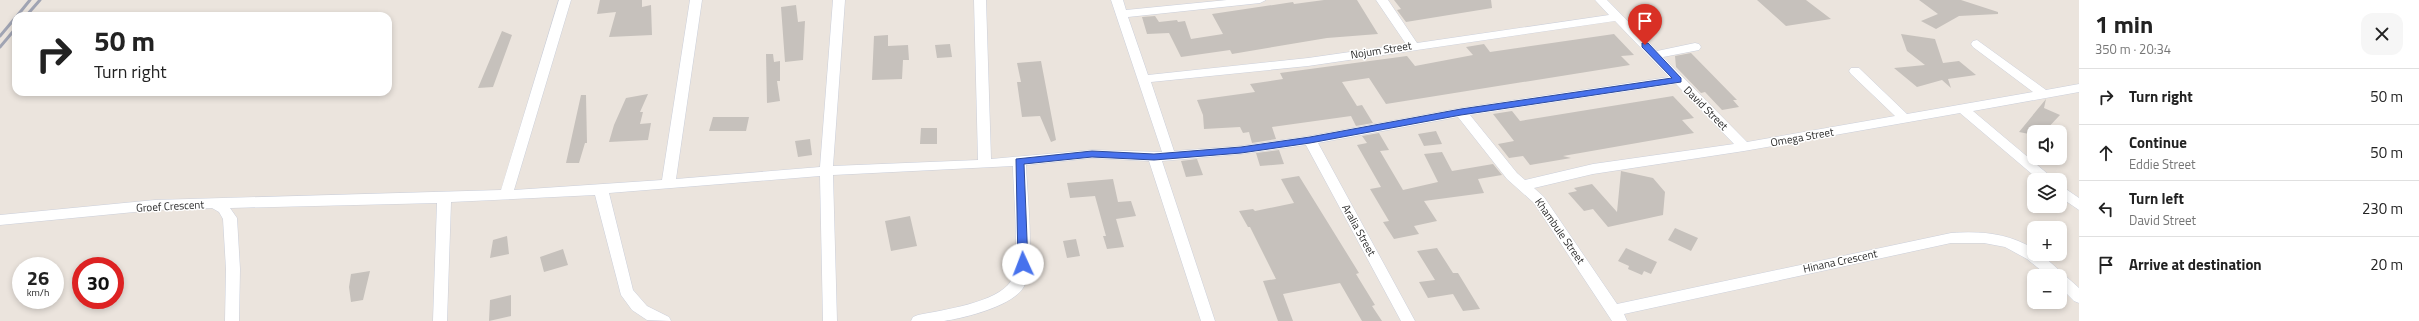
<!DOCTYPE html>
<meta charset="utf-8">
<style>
body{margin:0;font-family:"Titillium Web",sans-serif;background:#f6f6f6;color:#222;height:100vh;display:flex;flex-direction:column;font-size:15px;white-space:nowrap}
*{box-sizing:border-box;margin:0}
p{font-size:13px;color:#767676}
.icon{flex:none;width:22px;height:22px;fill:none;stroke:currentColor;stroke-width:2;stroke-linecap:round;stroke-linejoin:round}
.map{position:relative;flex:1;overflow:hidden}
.side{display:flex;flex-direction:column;background:#fff;width:340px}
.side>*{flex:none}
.hud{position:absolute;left:12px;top:12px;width:380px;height:84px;border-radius:12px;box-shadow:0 2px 6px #0003;background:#fff;color:#222;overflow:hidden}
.buttons{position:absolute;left:2027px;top:125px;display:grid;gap:8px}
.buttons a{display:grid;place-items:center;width:40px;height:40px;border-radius:8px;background:#fff;box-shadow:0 2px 6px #0003;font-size:20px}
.speed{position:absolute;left:12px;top:257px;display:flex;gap:8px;font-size:20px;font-weight:700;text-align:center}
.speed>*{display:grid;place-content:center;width:52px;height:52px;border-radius:50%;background:#fff;box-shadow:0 2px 6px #0003;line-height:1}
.speed small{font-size:10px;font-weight:400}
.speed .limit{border:6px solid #d22;background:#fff;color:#111}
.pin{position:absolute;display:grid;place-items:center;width:34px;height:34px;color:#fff;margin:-41px -17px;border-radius:50% 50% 50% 0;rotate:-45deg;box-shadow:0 0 4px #0007}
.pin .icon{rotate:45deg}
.me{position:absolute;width:44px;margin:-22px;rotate:358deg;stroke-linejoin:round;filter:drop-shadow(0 0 3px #0008)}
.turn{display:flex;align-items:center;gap:14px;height:84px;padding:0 16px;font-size:18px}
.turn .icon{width:52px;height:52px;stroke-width:2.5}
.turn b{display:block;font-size:28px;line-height:34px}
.round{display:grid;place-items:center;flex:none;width:42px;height:42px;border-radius:12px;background:#f6f6f6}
.overview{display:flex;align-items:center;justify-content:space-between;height:68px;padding:0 16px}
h1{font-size:24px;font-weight:700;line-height:30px}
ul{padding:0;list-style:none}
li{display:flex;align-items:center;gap:12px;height:56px;padding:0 16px;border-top:1px solid #e0e0e0}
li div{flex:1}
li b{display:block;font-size:15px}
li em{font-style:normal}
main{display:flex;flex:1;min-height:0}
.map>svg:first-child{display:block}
.building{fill:#c6c1bc}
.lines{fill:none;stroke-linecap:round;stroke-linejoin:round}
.street-casing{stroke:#cbcfda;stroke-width:1}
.street{fill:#fff;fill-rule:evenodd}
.rail{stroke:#a0a4b3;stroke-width:3}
.route{fill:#4772ed;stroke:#2e4a9a}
.labels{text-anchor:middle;stroke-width:3;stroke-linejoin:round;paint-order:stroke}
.street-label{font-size:11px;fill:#2a2a2a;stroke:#fff}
</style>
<main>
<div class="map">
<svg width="2079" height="321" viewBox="0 0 2079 321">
<rect width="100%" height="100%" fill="#ebe4dd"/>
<path class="building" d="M600,0H642V7L651,5L652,35L609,37L616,12L597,14Z
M1324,0H1357L1378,34L1327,38L1232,54L1230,50L1181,57L1169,33L1147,34L1142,17L1155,16L1159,22L1177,20L1178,22L1185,21L1191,39L1223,34L1212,14L1293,2L1294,4Z
M1394,0H1491L1492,8L1406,22L1397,10L1401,9Z
M1757,0H1806L1831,19L1786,26Z
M1919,0H1961L1998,12V14L1959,16L1936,29L1921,21L1938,14Z
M796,5L798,22L805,21L803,60L785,62L781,7Z
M502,31L512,35L493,87L478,88Z
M1614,34L1634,55L1621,56L1630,65L1386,104L1369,78L1342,82L1357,106L1362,105L1373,123L1356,126L1351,116L1272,127L1276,139L1252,143L1249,132L1243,133L1240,127L1204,129L1203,115L1197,100L1255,92L1250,84L1283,79L1280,73L1407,56L1415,66L1473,55L1466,47L1484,44L1490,52Z
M1901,34L1935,39L1943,63L1959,61L1976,75L1948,79L1951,88L1942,80L1917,87L1894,68L1925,65L1907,51Z
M888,35V46L908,45L909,60H903L902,79L872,80L874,36Z
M950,44L952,57L937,58L935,45Z
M1691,53L1737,100H1733L1739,107L1722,110L1705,92L1701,93L1676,67L1675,56Z
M766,54H773L774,62L780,61V81H777L780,101L767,103Z
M1041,61L1056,140L1051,142L1040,116L1022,117L1017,82H1021L1017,63Z
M648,94L640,112H643L640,124L651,123L648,140L609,142L614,125L626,98Z
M581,95H586L587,143H585L579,163H566Z
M1673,96L1694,118L1682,120L1694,133L1563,156L1571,158L1530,165L1523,156L1509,158L1498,144L1514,141L1493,114L1512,111L1520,121Z
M2046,99L2044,108L2060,115L2044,132H2034V135L2019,132Z
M713,117H749L746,131H709Z
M921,128H937V144H920Z
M1436,131L1442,144L1424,146L1418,134Z
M1379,133L1389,150L1380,151L1403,190L1438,182L1424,154L1442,152L1452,171L1493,164L1502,175L1478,179L1484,193L1424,201L1437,221L1414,226L1419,234L1394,239L1383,222L1389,221L1370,189L1381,187L1357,145L1367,143L1362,136Z
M810,139L812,155L798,157L795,141Z
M1279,150L1284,164L1260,166L1256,153Z
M1197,159L1203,175L1186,177L1181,161Z
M1621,171L1653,178L1665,192L1663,215L1608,227L1593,209L1584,211L1568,193L1577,191L1574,188L1592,184L1617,212Z
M1299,176L1359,273L1356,274L1375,305L1372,306L1382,321H1362L1340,283L1283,294L1293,321H1278L1263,281L1276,279L1250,227H1248L1239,211L1253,209L1255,211L1294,203L1281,179Z
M1113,179L1118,202L1131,201L1136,216L1116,219L1124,247L1107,249L1103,236H1106L1095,196L1070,198L1067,183Z
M910,216L917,246L891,251L885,221Z
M1675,228L1698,238L1691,251L1668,240Z
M507,236L509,254L490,258L493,240Z
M1076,239L1080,256L1067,258L1063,241Z
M1437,248L1453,273H1458L1480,309L1463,311L1453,294L1428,298L1419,282L1435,280L1417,251Z
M1626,248L1657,262L1651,274L1644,271L1642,275L1628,269L1629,266L1618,261Z
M563,249L568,265L544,272L540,257Z
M370,271L363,300L351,302L349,287L351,274Z
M511,295V316L489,321L490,300Z"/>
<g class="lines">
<defs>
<path id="street" d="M559,0H571L514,190L662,180L690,0H702L676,179L820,167L833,0H845L833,166L978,160L974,0H986L991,159L1092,150L1162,152L1111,0H1123L1126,10L1227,0H1266L1260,3L1128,17L1148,75L1308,58L1406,44L1376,0H1388L1417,43L1609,15L1595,0H1607L1657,51L1695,43L1699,44L1701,47L1699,50L1663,57L1747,142L1895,116L1851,74L1849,71L1851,68H1859L1907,114L2033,92L1973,47L1971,44L1973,41L1977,40L2046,90L2079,84V92L1973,111L2055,180H2039L1960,113L1744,151L1593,174L1534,188L1544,197L1617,304L1951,233C1981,231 2008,233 2034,249V254H2041L2079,288V303L2074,301L2060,287V276H2048L2027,259L2005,247L1984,243H1951L1624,314L1627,321H1612L1534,203L1507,179L1458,117L1318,143L1415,321H1401L1306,145L1241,154L1162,161L1215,321H1201L1149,161L1092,158L1026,165C1027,196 1035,256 1025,284C1018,305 965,318 944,321C933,321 922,321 911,321L913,317L918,315C942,310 997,303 1011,281C1021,266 1013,188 1013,166L833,175L837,321H823L820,176L609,193L633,290L647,306L669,317L671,321L647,320L632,310L621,295L595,195L451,202L447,321H433L437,203L230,208L237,218L240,269L239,321H225L226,269L223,219L219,212L212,208L155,210L0,225V215L155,200L501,190ZM1615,21L1669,77L1461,108L1310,136L1241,146L1174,151L1151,82L1308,66ZM1676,84L1734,144L1593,164L1525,180L1517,173L1470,115Z
M2060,185L2079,198V210L2060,197Z"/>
</defs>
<use href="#street" class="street-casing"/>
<use href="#street" class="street"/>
<path class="rail" d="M17,16L30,0
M26,16L40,0
M0,36L16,17
M0,47L16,28"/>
</g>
<path class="route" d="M1642,43H1648L1681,78V82L1461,115L1310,143L1241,153L1154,160L1092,157L1024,164L1028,264L1023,268L1018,264L1016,159L1092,151L1154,154L1241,147L1310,137L1461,109L1672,78L1642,47Z"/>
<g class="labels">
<g class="street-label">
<text transform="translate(1381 50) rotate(-9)" y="4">Nojum Street</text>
<text transform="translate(1706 108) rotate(45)" y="4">David Street</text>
<text transform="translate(1802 137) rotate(-10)" y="4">Omega Street</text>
<text transform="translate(170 206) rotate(-3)" y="4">Groef Crescent</text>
<text transform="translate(1359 230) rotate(61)" y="4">Aralia Street</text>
<text transform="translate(1560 231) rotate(55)" y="4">Khambule Street</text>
<text transform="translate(1840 261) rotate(-12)" y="4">Hinana Crescent</text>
</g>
</g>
</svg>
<div class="buttons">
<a><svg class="icon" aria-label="sound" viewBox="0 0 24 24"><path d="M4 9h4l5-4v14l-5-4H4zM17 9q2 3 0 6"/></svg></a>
<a><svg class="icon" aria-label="layers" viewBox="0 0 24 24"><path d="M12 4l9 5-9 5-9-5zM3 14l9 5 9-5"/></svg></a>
<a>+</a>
<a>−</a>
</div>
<div class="speed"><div>26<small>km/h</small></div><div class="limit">30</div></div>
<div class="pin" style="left:1645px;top:45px;background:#d93025"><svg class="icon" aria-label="arrive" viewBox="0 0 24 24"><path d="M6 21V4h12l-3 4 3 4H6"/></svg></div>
<svg class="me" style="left:1023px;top:264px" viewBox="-20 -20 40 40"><circle r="19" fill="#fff"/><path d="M0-13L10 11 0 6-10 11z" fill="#4772ed"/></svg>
<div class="hud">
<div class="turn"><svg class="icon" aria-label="right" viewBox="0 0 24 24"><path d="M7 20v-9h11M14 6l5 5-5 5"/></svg><div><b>50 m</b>Turn right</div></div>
</div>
</div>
<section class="side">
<div class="overview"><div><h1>1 min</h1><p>350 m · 20:34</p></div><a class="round"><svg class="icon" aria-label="close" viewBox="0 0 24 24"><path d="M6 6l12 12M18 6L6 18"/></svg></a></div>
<ul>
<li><svg class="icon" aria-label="right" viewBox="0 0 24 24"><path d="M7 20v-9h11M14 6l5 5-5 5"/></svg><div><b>Turn right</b></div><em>50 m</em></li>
<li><svg class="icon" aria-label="ahead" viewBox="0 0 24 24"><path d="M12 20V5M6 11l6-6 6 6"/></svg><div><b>Continue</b><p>Eddie Street</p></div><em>50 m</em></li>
<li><svg class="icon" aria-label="left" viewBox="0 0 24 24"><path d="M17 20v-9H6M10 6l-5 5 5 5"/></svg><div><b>Turn left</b><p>David Street</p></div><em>230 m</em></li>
<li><svg class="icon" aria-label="arrive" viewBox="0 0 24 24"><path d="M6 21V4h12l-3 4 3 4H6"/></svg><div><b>Arrive at destination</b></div><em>20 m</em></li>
</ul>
</section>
</main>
